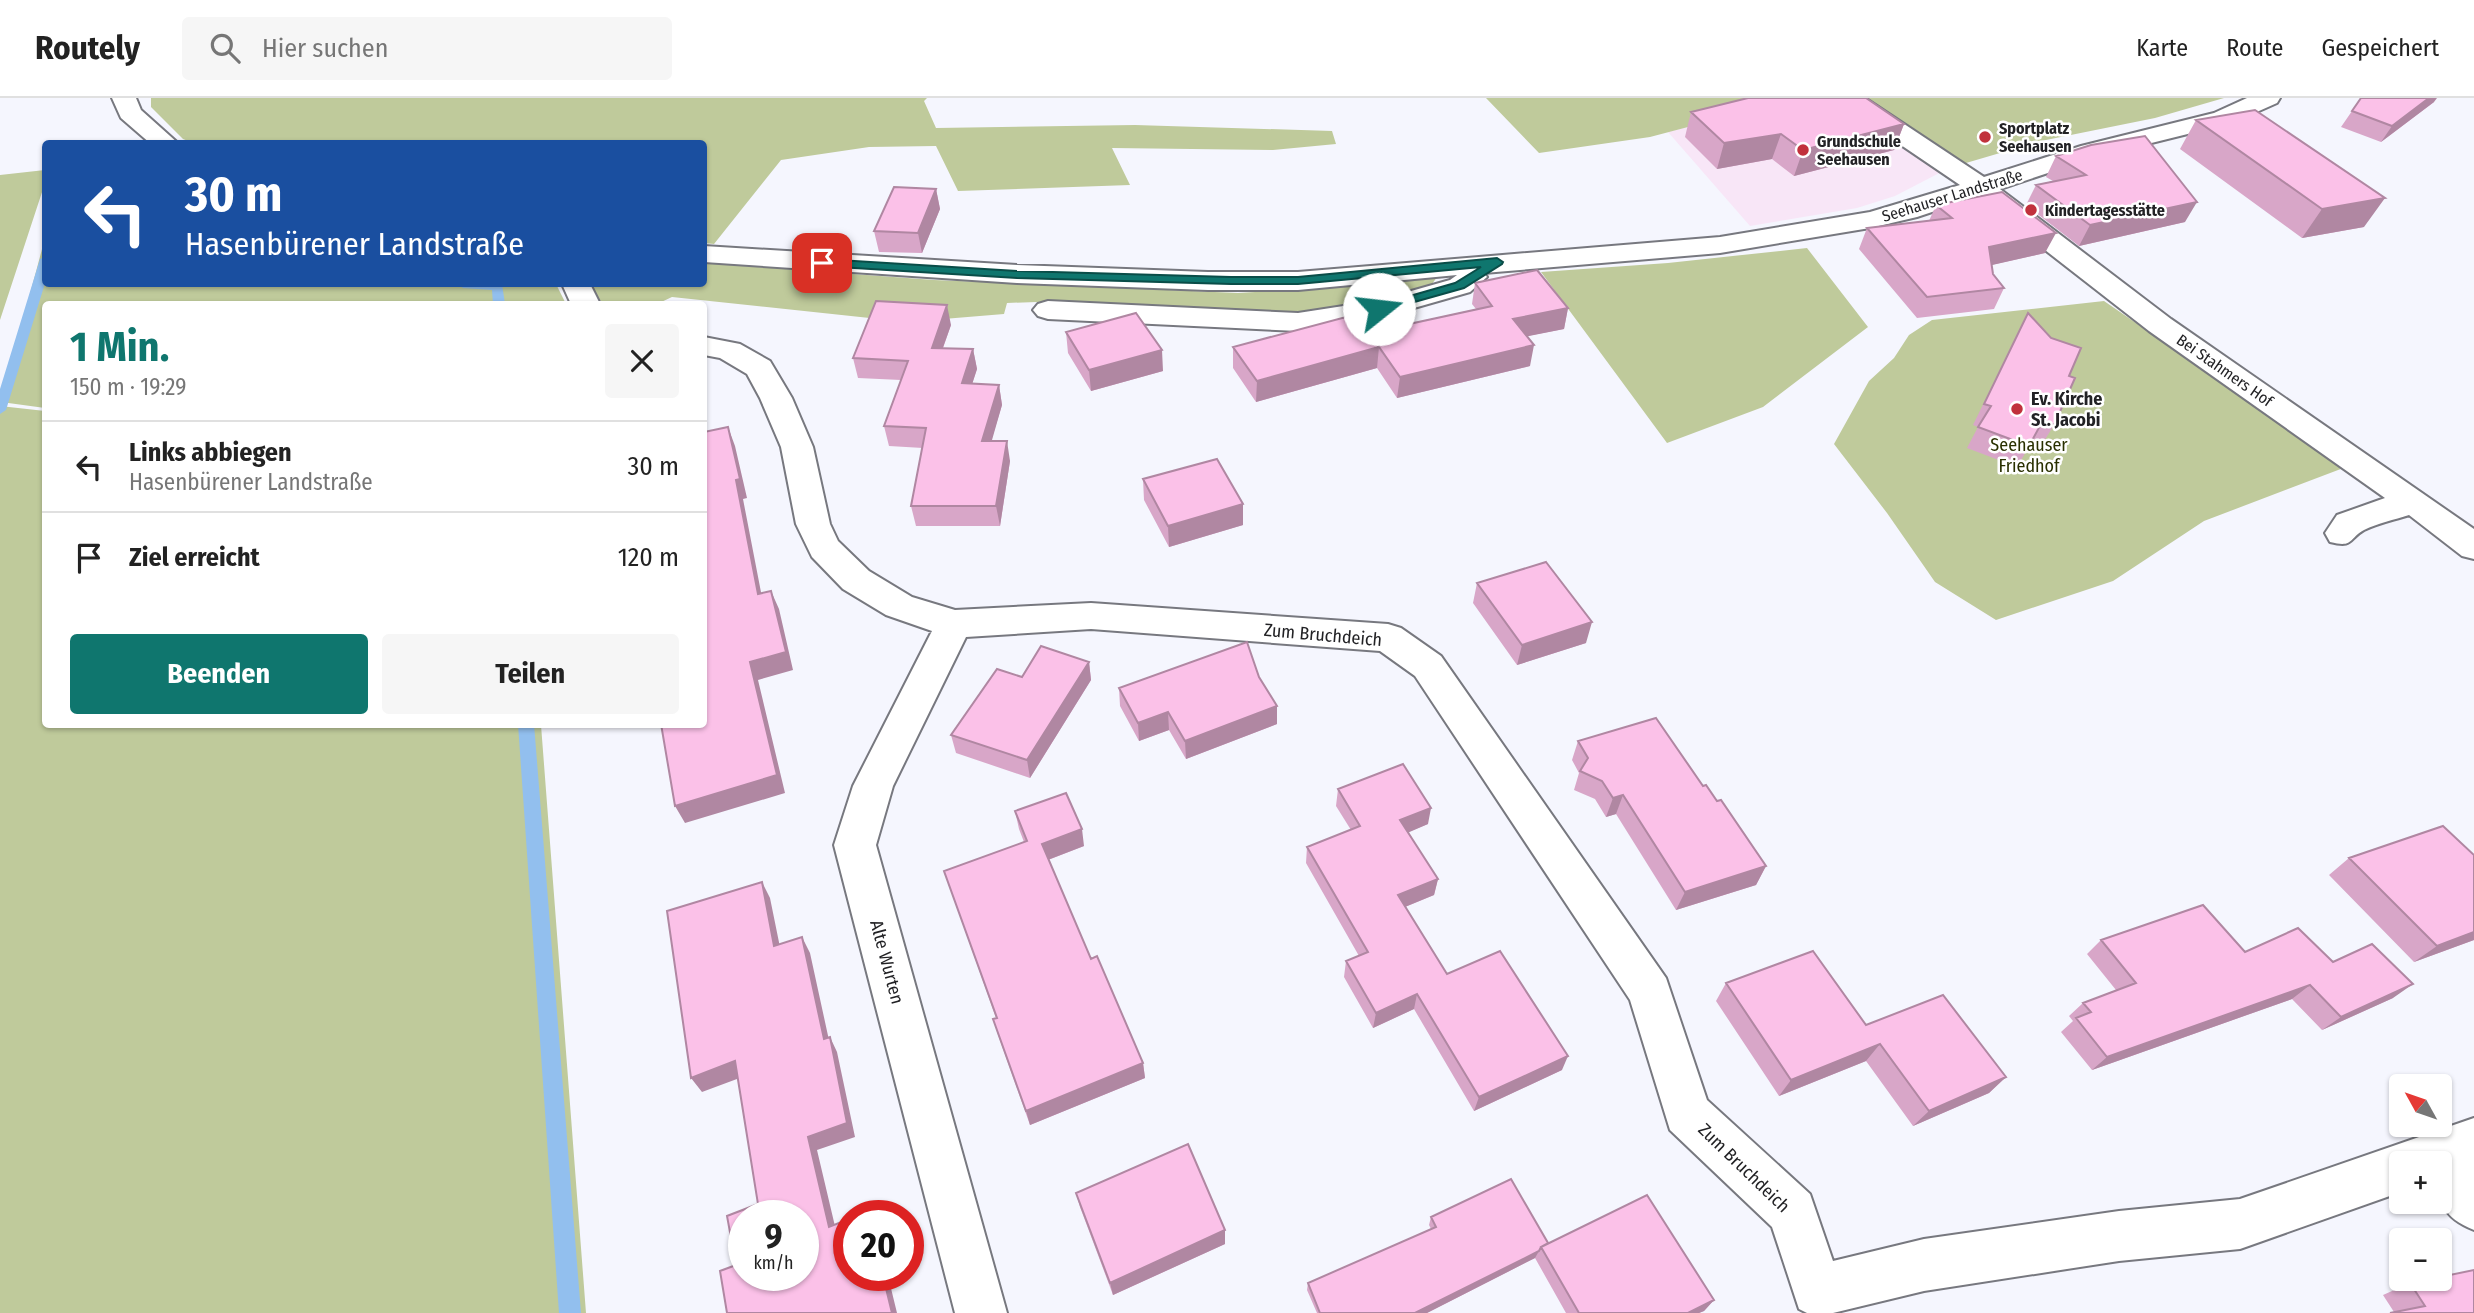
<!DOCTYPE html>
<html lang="de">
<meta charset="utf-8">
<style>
body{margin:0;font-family:"Fira Sans Condensed",sans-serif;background:#f6f6f6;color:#222;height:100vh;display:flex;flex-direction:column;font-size:26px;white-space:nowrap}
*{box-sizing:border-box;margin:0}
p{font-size:23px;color:#767676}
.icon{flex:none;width:38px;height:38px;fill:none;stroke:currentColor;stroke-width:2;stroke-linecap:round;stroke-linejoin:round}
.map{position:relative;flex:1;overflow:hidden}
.sheet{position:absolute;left:42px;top:203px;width:665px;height:427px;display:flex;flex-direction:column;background:#fff;border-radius:7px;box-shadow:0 2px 5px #0004}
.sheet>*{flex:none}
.hud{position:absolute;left:42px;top:42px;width:665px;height:147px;border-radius:7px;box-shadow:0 2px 5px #0004;background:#1a4fa0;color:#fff;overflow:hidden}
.needle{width:46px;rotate:310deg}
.tools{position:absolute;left:2389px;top:976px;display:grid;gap:14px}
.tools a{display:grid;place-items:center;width:63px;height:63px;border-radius:7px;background:#fff;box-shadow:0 2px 5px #0004;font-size:35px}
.speed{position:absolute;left:728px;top:1102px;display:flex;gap:14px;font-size:35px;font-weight:700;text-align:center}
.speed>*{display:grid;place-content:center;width:91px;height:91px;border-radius:50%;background:#fff;box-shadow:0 2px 5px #0004;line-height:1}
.speed small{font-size:18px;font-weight:400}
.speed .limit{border:10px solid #d22;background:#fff;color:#111}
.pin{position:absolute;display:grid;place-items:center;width:60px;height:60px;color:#fff;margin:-30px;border-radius:14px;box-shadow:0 4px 10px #0006}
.me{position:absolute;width:77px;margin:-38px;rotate:74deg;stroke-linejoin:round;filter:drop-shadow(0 0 5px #0008)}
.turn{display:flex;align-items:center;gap:24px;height:147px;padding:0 28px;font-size:32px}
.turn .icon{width:91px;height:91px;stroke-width:2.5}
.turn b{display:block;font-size:49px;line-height:60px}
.round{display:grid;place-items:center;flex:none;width:74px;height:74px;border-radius:7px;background:#f6f6f6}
.head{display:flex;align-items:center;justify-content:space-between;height:119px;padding:0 28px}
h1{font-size:42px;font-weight:700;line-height:52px;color:#0f766e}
.primary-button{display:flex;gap:14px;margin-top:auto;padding:14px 28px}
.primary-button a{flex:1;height:80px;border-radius:7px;background:#0f766e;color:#fff;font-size:28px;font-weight:700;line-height:80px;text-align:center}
.primary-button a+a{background:#f6f6f6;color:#222}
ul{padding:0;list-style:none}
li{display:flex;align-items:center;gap:21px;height:91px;padding:0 28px;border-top:2px solid #e0e0e0}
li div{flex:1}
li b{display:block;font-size:26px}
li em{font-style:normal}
header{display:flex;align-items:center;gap:42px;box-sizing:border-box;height:98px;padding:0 35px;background:#fff;border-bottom:2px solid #e0e0e0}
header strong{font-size:33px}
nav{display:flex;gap:38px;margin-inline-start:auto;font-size:24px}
.search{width:490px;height:63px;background:#f6f6f6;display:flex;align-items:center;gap:18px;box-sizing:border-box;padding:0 24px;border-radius:7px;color:#767676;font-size:26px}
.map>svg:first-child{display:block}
.education{fill:#f8e6f7}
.green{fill:#bfca9b}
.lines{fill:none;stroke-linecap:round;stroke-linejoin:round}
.stream{fill:#92bfee;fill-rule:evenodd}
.minor-casing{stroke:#77787f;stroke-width:4}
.minor{fill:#fff;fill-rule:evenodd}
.wall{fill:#d8a6c8}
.shaded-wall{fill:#b087a2}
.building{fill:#fbc1e8;stroke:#b087a2;stroke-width:2;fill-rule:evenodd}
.route{fill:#0f766e;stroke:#0a4d48;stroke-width:2}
.poi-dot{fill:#c1313c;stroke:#fff;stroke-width:2.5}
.labels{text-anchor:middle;stroke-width:5;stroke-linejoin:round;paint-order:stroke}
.far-poi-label{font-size:16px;font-weight:bold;fill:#222225;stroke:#fff;text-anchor:start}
.far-street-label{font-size:16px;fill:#222225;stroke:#fff}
.poi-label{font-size:18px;font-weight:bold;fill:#222225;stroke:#fff;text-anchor:start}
.park-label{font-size:18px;fill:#293000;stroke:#fff}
.street-label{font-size:18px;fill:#222225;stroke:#fff}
</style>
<header>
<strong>Routely</strong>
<div class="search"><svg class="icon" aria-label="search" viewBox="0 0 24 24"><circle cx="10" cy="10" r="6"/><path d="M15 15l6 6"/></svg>Hier suchen</div>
<nav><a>Karte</a><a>Route</a><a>Gespeichert</a></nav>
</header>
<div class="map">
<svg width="2474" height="1215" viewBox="0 0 2474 1215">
<rect width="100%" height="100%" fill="#f5f6fe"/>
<path class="education" d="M1798,0H1847L1949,70L1895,98L1857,110L1750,128L1668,34Z"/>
<path class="green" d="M151,0H927L924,3L936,30L1135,27L1332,33L1336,46L1273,52L1112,50L1130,87L958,93L936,48L869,49L781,62L714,146L704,145V46L193,45L183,41L151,9Z
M1486,0H1798L1650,39L1539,55Z
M1847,0H2224L2155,20L2041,43L1949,70Z
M45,72V85L0,222V77Z
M45,140L46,186H556L566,206H46L45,310L1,304Z
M1807,150L1868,229L1763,309L1667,345L1541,174L1668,165Z
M704,165L934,182L1238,195L1362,188L1440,175L1432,186L1380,201L1299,215L1161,211L1064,203L1007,205L1004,216L907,224L672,199L657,206H603L588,186H704Z
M2104,203L2346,369L2204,423L2113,483L1996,522L1935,484L1887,415L1834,346L1869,283L1894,260L1909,237L1932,222Z
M0,308L45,313L46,626L541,627L586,1215H0Z"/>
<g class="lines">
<path class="stream" d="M46,158V182L6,312L0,316V291L40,161Z
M457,186H502L505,206H493L492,192L463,190Z
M518,626H534L581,1215H559Z"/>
<defs>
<path id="minor" d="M112,0H136L141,12L179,46H151L121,20Z
M1836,0H1865L1984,79L2081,48L2214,15L2247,0H2280L2277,5L2232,25L2099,58L2000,91L2171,221L2474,431V461L2462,458L2409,417C2394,422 2378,425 2364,432C2348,441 2354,450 2330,444L2325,435L2337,417L2385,400L2149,233L1977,99L1917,119L1870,130L1720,155L1484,175L1487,179L1470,194L1379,220L1298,233L1048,221L1038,218L1033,212L1038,206L1048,203L1298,215L1376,203L1450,182L1457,177L1298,192H1208L1017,185L704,164V148L1017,167L1208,174H1298L1720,139L1870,114L1960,87L1839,5Z
M562,186H590L600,206H571Z
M704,239L740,246L770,263L792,300L813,349L830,426L838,443L869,473L912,499L955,512L1091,505L1388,526L1401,530L1441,558L1666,880L1707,1002L1810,1096L1833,1163L1924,1141L2119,1113L2240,1101L2474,1020V1132C2437,1117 2440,1101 2440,1066H2401V1094L2240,1151L2119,1163L1924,1193L1833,1215H1807L1799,1211L1772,1129L1670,1032L1630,902L1415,578L1380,553L1091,531L966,539L893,688L876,747L1007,1215H955L834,747L853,688L932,533L886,517L843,491L812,459L796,426L781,349L760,300L747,276L720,260L704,257Z"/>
</defs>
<use href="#minor" class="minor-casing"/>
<use href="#minor" class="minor"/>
</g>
<path class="wall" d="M2361,0L2434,4L2381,44L2341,29Z
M1691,14L1904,26L1894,52L1794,78L1772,61L1717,71L1685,39Z
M2196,22L2364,129L2302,140L2180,51Z
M2056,58L2185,124L2079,148L2026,107L2036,87L2053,83L2046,79Z
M936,91L940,111L922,155L879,154L874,133Z
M1936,107L2045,155L1991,167L1993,176L2004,190L1994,211L1917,220L1859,151L1867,130L1929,123Z
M1475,185L1568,210L1564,231L1527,238L1530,268L1397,300L1377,270L1256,304L1233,270V249L1386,231L1476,211L1472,206Z
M2028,215L2069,278L2054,327L2041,348L2036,346L2035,349L2030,347L2017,369L1967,350L1978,329L1973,327Z
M951,227L943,250L973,251L977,271L972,286L999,287L1002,307L991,343L1010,363L1000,428H916L911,408L923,350L889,348L884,328L901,282L858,280L853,260Z
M1066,234L1163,273L1091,293L1068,255Z
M1143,381L1243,427L1169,449L1144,402Z
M1477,485L1586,545L1517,567L1473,505Z
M1089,564L1091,582L1030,680L956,655L951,637L1022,579Z
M1259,579L1277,608V626L1186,661L1169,632L1139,643L1120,608L1119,590Z
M1578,643L1703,688L1717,703L1766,768L1756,787L1676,812L1616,716L1606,719L1595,701L1574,692L1579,675L1572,662Z
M1338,691L1428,726L1408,734L1438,781L1434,797L1405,809L1447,876L1562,972L1474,1013L1414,911L1373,930L1344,879L1346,863L1359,858L1306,765L1307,749L1351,732L1336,708Z
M1015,713L1084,748L1048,762L1091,861L1143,965L1145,980L1030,1027L998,937L993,921L996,920L944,773L1024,744L1019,731Z
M2349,760L2474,842L2414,864L2329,777Z
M2101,842L2245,854L2333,864L2393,900L2322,932L2292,901L2092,972L2061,934L2073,923L2069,918L2083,905L2116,892L2087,856Z
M1726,885L1866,927L2006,979L1989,995L1913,1028L1866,963L1779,998L1716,903Z
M1076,1095L1225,1132V1146L1113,1197L1080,1109Z
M1431,1119L1548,1145L1714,1202L1704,1213L1699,1215H1566L1535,1160L1427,1215H1317L1307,1192L1308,1185L1431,1131L1429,1127Z
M2410,1185L2474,1215L2394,1214L2383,1197Z"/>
<path class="shaded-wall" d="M2429,0H2437L2434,4L2381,44L2392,28Z
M1904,26L1894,52L1794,78L1803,52Z
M1781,36L1772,61L1717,71L1724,45Z
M936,91L940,111L922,155L918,135Z
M2385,100L2364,129L2302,140L2322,111Z
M2197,104L2185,124L2079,148L2090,127Z
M2056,135L2045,155L1979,170L1989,149Z
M947,207L951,227L936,269L932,250Z
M1568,210L1564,231L1509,242L1513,221Z
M1534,247L1530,268L1397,300L1400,279Z
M1379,249L1377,270L1256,304L1257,283Z
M973,251L977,271L966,305L962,285Z
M1162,252L1163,273L1091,293L1089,272Z
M999,287L1002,307L986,363L982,343Z
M728,329L735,348L747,400L743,401L765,515L758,496L736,382Z
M1007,343L1010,363L1000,428L996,408Z
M1243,406V427L1169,449L1168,428Z
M771,493L779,511L793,572L758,582L785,695L685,725L675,708L750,564Z
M1592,524L1586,545L1517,567L1522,547Z
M1089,564L1091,582L1030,680L1027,662Z
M1277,608V626L1186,661L1185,643Z
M1168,614L1169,632L1139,643L1138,625Z
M1623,697L1616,716L1606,719L1613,700Z
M1431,710L1428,726L1398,739L1400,722Z
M1082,731L1084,748L1045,763L1042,746Z
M1766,768L1756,787L1676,812L1685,794Z
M1438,781L1434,797L1395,813L1398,797Z
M762,784L770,800L783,864L774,848Z
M2474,834V842L2414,864L2437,848Z
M802,839L810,855L832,956L824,941Z
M2413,886L2393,900L2322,932L2341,919Z
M2310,887L2292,901L2092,972L2107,959Z
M1417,896L1414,911L1373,930L1376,915Z
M830,939L837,954L855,1039L817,1052L838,1141L829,1129L808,1039Z
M1880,946L1866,963L1779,998L1791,982Z
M1568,958L1562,972L1474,1013L1479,999Z
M735,963L745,978L702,994L691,980Z
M1143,965L1145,980L1030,1027L1026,1013Z
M2006,979L1989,995L1913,1028L1929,1013Z
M1225,1132V1146L1113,1197L1110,1185Z
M1539,1153L1535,1160L1427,1215H1415Z
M883,1178H888L897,1215H892Z
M1714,1202L1704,1213L1699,1215H1688Z"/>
<path class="building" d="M1748,0H1866L1904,26L1803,52L1781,36L1724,45L1691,14Z
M2361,0H2429L2392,28L2352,13Z
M2255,12L2385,100L2322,111L2196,22Z
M2145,38L2197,104L2090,127L2036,87L2086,77L2056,58L2091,47Z
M894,89L936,91L918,135L874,133Z
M2002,94L2056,135L1989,149L1993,176L2004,190L1927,199L1867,130L1952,120L1936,107Z
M1537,172L1568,210L1513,221L1534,247L1400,279L1379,249L1257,283L1233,249L1380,210L1386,231L1492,208L1475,185Z
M876,203L947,207L932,250L973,251L962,285L999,287L982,343H1007L996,408H911L926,330L884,328L908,263L853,260Z
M1136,215L1162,252L1089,272L1066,234Z
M2028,215L2051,240L2081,250L2069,278L2075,280L2054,327L2048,325L2047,328L2041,326L2029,348L1978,329L1991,308L1984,306Z
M728,329L740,381L736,382L758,496L771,493L786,554L750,564L777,677L675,708L661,626H704V334Z
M1217,361L1243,406L1168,428L1143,381Z
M1546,464L1592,524L1522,547L1477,485Z
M1247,544L1259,579L1277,608L1185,643L1168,614L1138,625L1119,590Z
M1041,548L1089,564L1027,662L951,637L997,571L1022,579Z
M1656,620L1703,688L1706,687L1717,703L1721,702L1766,768L1685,794L1623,697L1613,700L1602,683L1580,673L1588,660L1578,643Z
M1403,666L1431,710L1400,722L1438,781L1398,797L1447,876L1500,853L1568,958L1479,999L1417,896L1376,915L1346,863L1368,854L1307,749L1360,728L1338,691Z
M1066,695L1082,731L1042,746L1091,861L1097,858L1143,965L1026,1013L993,921L997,920L944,773L1027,743L1015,713Z
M2443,728L2474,757V834L2437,848L2349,760Z
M762,784L774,848L802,839L824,941L830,939L847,1025L808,1039L829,1129L849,1121V1178H883L892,1215H727L720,1173L736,1167L727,1118L758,1106L735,963L691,980L667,813ZM744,1118H803V1178H744Z
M2203,807L2245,854L2298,830L2333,864L2372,846L2413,886L2341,919L2310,887L2107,959L2076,920L2091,914L2083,905L2136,885L2101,842Z
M1813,853L1866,927L1943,897L2006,979L1929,1013L1880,946L1791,982L1726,885Z
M1188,1046L1225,1132L1110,1185L1076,1095Z
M1511,1081L1548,1145L1541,1149L1539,1153L1415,1215H1320L1308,1185L1436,1129L1431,1119Z
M1647,1097L1714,1202L1688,1215H1579L1541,1149Z
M867,1114L868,1118H856Z
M2474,1172V1215H2390L2425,1208L2410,1185L2429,1181H2440V1179Z"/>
<path class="route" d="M1497,160L1503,164L1502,166L1464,190L1379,214L1375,213V208L1455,185L1481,169L1298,186H1231L1017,180L822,168L816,165L822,161L1017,173L1231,179H1298Z"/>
<g class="poi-dot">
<circle cx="1985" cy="39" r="7"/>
<circle cx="1803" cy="52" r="7"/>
<circle cx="2031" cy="112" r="7"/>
<circle cx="2017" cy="311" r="7"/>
</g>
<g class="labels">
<g class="far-poi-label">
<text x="1999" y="36">Sportplatz<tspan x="1999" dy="18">Seehausen</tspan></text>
<text x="1817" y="49">Grundschule<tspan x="1817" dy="18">Seehausen</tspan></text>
<text x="2045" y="118">Kindertagesstätte</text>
</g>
<g class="far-street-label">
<text transform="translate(1952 97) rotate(-17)" y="6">Seehauser Landstraße</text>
<text transform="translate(2225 272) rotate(35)" y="6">Bei Stahmers Hof</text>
</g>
<g class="poi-label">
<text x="2031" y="307">Ev. Kirche<tspan x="2031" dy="21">St. Jacobi</tspan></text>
</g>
<g class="park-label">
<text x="2029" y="353">Seehauser<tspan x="2029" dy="21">Friedhof</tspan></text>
</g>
<g class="street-label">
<text transform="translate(1323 537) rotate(5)" y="6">Zum Bruchdeich</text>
<text transform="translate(887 864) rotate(75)" y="6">Alte Wurten</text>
<text transform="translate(1744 1070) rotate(44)" y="6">Zum Bruchdeich</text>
</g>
</g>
</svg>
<div class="tools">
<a><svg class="needle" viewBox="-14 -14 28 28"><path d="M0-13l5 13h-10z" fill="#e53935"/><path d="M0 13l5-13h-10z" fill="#767676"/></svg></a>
<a>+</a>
<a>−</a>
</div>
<div class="speed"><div>9<small>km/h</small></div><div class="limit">20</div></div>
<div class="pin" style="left:822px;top:165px;background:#d93025"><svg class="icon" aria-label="arrive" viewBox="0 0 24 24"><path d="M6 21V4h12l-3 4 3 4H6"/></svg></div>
<svg class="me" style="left:1379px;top:211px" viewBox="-20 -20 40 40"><circle r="19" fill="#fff"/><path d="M0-13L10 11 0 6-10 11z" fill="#0f766e"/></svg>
<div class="hud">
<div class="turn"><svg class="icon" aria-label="left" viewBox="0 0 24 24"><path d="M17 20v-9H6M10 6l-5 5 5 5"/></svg><div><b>30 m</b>Hasenbürener Landstraße</div></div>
</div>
<section class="sheet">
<div class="head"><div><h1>1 Min.</h1><p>150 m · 19:29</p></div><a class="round"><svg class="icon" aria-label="close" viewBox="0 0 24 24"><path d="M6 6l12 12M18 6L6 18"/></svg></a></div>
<ul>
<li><svg class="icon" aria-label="left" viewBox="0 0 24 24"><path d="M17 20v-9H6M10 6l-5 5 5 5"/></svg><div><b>Links abbiegen</b><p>Hasenbürener Landstraße</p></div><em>30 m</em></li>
<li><svg class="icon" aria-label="arrive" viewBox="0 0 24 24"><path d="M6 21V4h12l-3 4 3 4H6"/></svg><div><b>Ziel erreicht</b></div><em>120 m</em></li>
</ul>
<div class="primary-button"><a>Beenden</a><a>Teilen</a></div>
</section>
</div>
